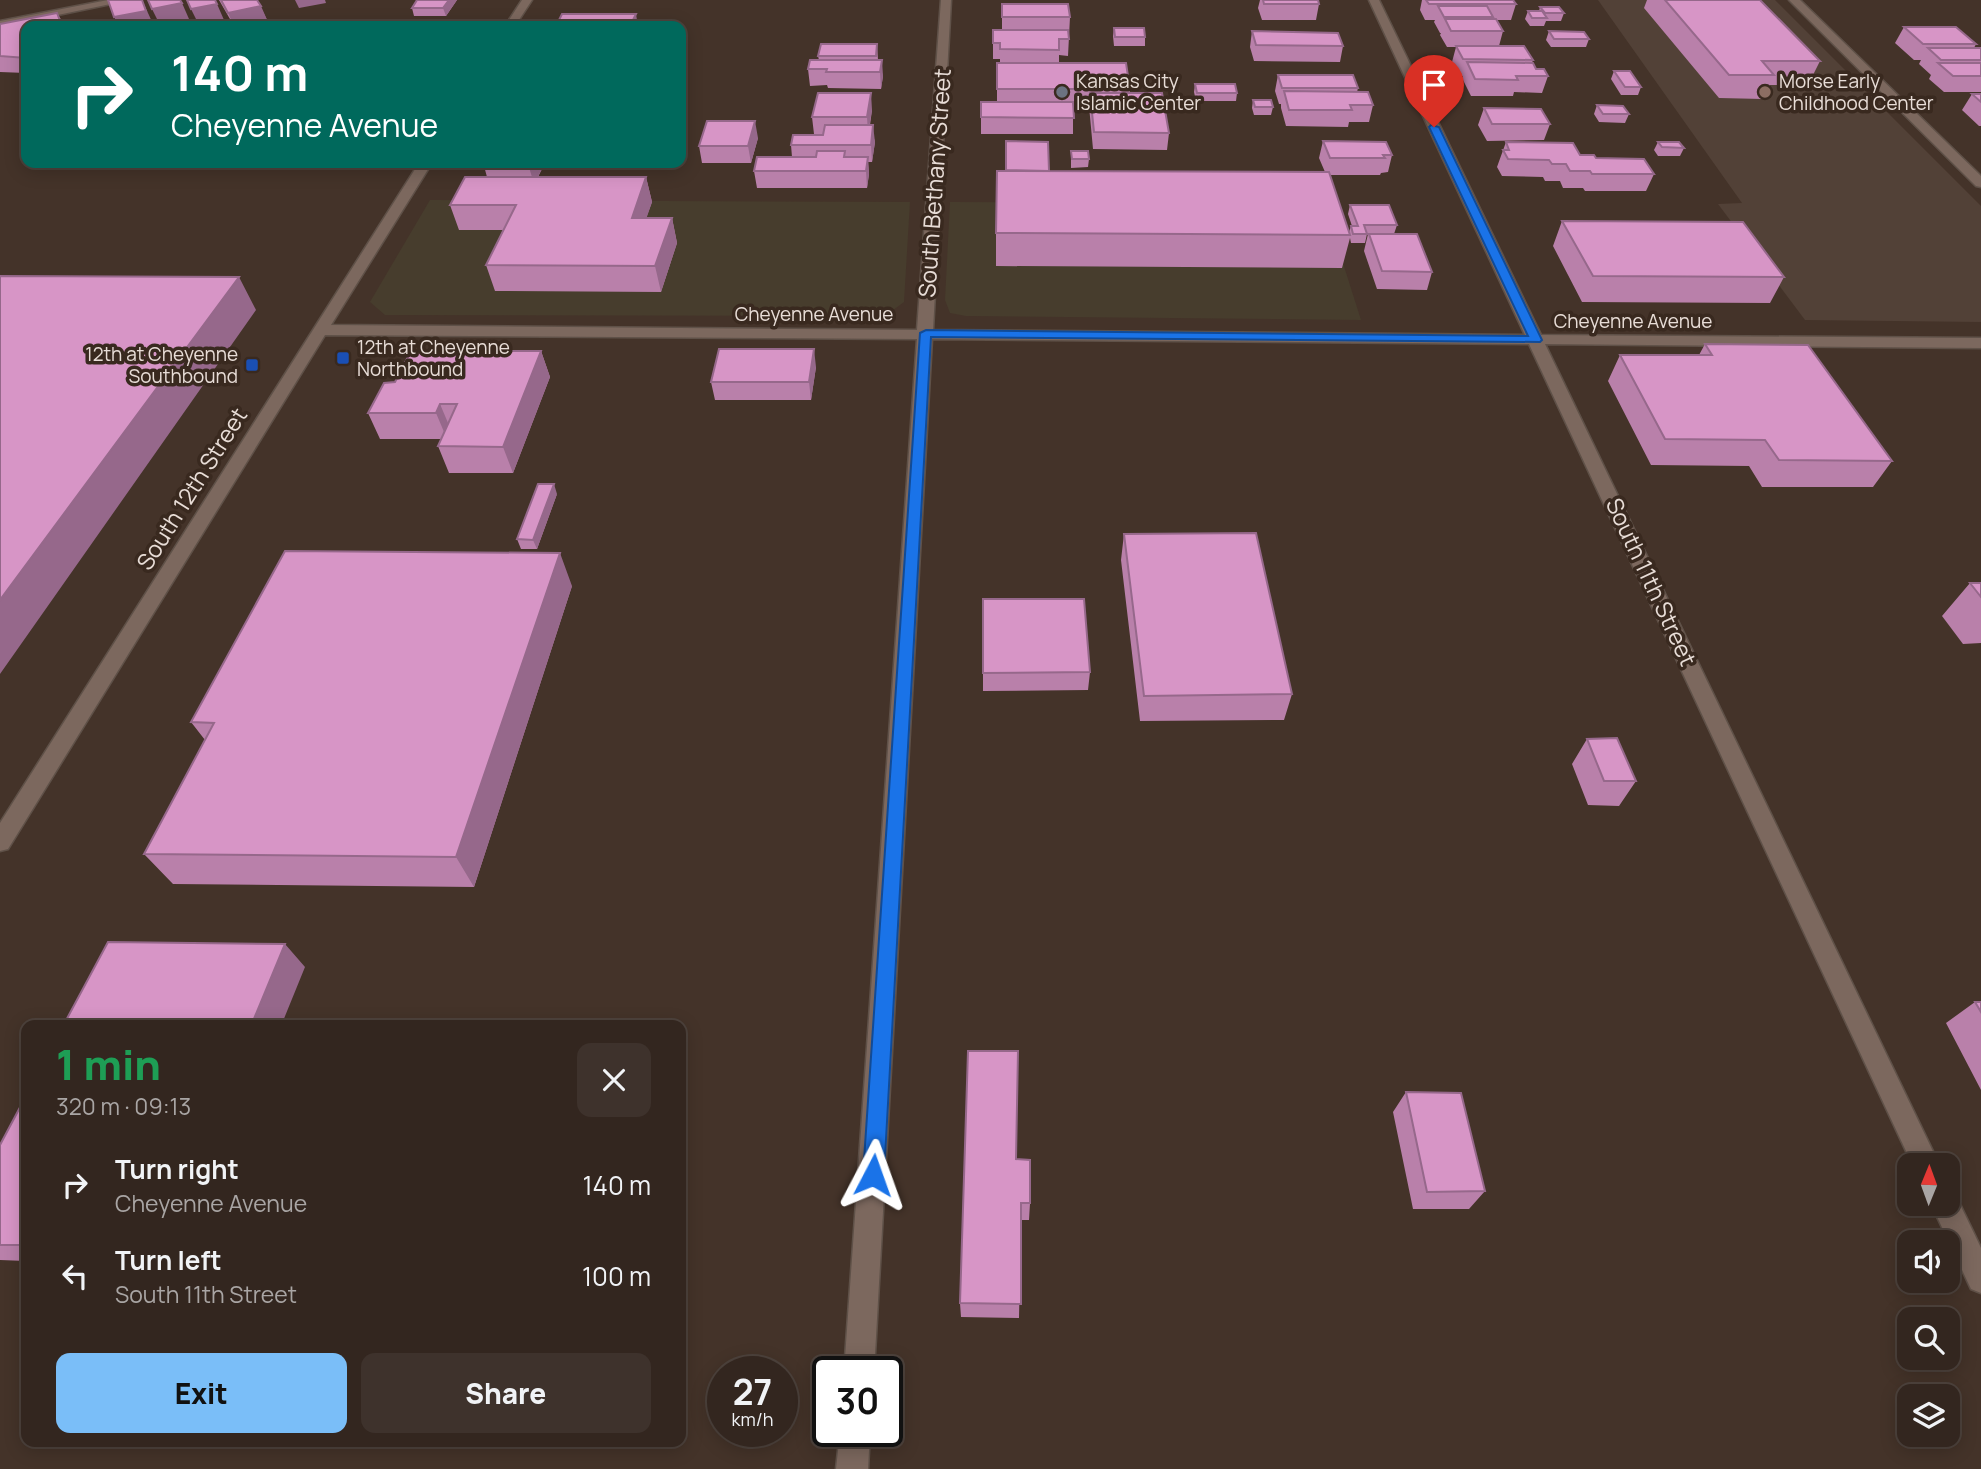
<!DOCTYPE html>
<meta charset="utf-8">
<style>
body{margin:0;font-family:Manrope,sans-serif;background:#3e322c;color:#f1f3f6;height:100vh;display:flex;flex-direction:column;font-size:26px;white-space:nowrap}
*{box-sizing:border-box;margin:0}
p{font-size:23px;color:#a9a5a4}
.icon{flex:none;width:38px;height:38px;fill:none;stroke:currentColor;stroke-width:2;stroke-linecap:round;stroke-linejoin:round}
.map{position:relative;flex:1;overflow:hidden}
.panel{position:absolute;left:21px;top:1020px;width:665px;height:427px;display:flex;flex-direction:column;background:#33261f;border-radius:14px;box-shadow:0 4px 18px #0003,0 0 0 2px #4e433d}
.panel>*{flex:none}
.top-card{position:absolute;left:21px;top:21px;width:665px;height:147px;border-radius:14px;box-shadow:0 4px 18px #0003,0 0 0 2px #4e433d;background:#00695c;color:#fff;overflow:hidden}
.needle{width:46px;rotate:1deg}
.controls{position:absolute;left:1897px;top:1153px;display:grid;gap:14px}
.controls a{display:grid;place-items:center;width:63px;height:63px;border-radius:14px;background:#33261f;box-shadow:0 4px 18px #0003,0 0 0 2px #4e433d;font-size:35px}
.speed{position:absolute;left:707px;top:1356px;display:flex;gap:14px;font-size:35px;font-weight:700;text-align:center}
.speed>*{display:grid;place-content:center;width:91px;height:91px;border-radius:50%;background:#33261f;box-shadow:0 4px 18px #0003,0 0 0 2px #4e433d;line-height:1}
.speed small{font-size:18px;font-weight:400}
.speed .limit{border:4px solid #111;border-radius:10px;background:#fff;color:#111}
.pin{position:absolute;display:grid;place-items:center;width:60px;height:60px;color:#fff;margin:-72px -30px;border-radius:50% 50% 50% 0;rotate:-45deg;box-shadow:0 0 7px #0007}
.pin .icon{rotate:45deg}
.me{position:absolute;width:77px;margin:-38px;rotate:4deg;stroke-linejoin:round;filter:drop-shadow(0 0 5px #0008)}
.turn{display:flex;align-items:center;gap:24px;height:147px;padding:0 35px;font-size:32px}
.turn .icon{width:91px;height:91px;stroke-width:2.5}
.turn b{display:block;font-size:49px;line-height:60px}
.round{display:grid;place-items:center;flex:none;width:74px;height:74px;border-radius:14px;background:#3e322c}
.headline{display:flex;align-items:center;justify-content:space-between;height:119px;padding:0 35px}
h1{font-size:42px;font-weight:800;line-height:52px;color:#1e9e55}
.primary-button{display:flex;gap:14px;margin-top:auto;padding:14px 35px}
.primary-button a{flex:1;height:80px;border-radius:14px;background:#7abef8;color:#111;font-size:28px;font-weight:800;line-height:80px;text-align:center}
.primary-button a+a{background:#3e322c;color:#f1f3f6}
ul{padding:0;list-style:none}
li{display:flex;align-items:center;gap:21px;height:91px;padding:0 35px}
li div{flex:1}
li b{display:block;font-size:26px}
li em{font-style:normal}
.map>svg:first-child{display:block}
.commercial{fill:#473d2d}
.education{fill:#524137}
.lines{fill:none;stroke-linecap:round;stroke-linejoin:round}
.minor-casing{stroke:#5f5148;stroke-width:3}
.minor{fill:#7c685e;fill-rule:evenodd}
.wall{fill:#b980aa}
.shaded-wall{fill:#96688b}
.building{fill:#d795c6;stroke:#96688b;stroke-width:2}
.route{fill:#1a73e8;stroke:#114b97;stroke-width:2}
.worship-dot{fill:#6b7280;stroke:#39291f;stroke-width:2.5}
.education-dot{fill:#8d6e63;stroke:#39291f;stroke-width:2.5}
.transit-dot{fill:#1a4fb4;stroke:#39291f;stroke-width:2.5}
.labels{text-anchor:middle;stroke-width:7;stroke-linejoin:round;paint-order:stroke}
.far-poi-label{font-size:19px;fill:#e8ddd7;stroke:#39291f;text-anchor:start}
.far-street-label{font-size:19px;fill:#e8ddd7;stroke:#39291f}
.street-label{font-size:23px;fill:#e8ddd7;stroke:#39291f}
</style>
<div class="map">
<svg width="1981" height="1469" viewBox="0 0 1981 1469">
<rect width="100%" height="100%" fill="#443329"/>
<path class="commercial" d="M430,200L910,202L904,302L885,316L385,315L370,302Z
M950,202L1324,203L1361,320L966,316L950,313L945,300Z"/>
<path class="education" d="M1598,0H1775L1981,206V322L1805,320L1718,204L1742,203Z"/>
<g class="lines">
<defs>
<path id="minor" d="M108,0H130L0,27V21Z
M522,0H532L515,26H505Z
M941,0H951L933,330L1525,335L1369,0H1379L1541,335L1981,338V348L1545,344L1940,1166H1913L1529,344L932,339L874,1372H844L917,339L325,335L8,849L0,851V823L419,163H432L331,325L917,330Z
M1789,0H1800L1981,176V187L1976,186Z
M1948,1191L1955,1194L1981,1248V1293L1971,1289L1931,1204H1948Z
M840,1432H870L868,1469H836Z"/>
</defs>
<use href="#minor" class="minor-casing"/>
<use href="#minor" class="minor"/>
</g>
<path class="wall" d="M219,0H257L268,22L247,26H234Z
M457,0L446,16H414L412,8Z
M1260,0H1318L1319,4L1316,20H1262L1258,8Z
M1422,0H1513L1516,4L1511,20H1497L1503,31L1499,46L1533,60L1532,63L1536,69L1548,76L1542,93L1514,92L1513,96H1471L1462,78L1463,76H1459L1452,62L1456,47H1447L1440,35L1441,33H1440L1434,22L1435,20H1425L1420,10Z
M1647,0H1760L1820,61L1808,85H1770L1763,99L1719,98L1644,8Z
M1002,4L1070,17L1068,56L1059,55V63L1130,89V93L1169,133L1167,150L1093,149L1089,106H1073V134H981V102H997V63H1000V59H993V30H1002Z
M1540,7L1564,13L1561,21H1546L1544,26H1530L1525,19L1528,11H1539Z
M57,13L65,26H26V73L0,72V24Z
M1904,27L1976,44L1974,48H1981V92H1944L1929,79L1931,75L1919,64L1921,60H1914L1895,43Z
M1114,28L1145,37V46H1114L1113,36Z
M1252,31L1343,46L1340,62L1254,61L1250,47Z
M1549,31L1589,39L1586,47H1551L1546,40Z
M877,44L878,60L883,76L881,89L828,88L827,85L810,86L808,69L819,60L818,56Z
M1614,71L1641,87L1638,95H1621L1611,79Z
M1278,75L1358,88L1357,92L1373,105L1369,122H1349L1348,127L1286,126L1281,108V104H1279L1275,91Z
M1195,84L1237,93L1236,101H1196L1194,92Z
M1972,94H1981V126H1979L1962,110Z
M1253,100L1273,107L1271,115H1254L1252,108Z
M1597,105L1629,114L1625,123L1599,122L1594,114Z
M1484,108L1550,124L1544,140L1487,141L1478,125Z
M872,110L870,125L875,142L872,162H868L869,174L867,188H757L754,171L792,157L791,145L823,135V134H814L812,117Z
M758,138L751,163H702L699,146Z
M1323,141L1392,155L1388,172L1381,173L1380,175H1330L1349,232L1351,226H1352L1348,214L1350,205L1397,225L1394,234L1432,272L1427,290L1377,289L1364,251L1368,234H1367L1365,243H1351L1350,238L1342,268L996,266V233L1049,171L1325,172L1319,158Z
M1506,142L1596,158L1654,174L1646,191H1585L1583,188H1563L1560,181H1545L1543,177L1502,176L1497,167Z
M1658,142L1684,148L1680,156H1658L1654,150Z
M1071,151L1089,159L1088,167L1071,168Z
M486,163H545L538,177H646L652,202L646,218H672L677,243L661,292L495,291L486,265L503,230H459L450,205L487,177L484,166Z
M1562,221L1784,277L1770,303L1582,302L1553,246Z
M1705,344L1892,461L1873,487H1762L1749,466L1651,465L1608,381L1620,355H1699Z
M541,351L550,377L513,473H449L438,446L441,439H380L368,413L395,382Z
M816,367L811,400H715L711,382Z
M557,494L537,549H521L517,539Z
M1124,534L1292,694L1284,720L1140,721L1121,560Z
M1970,583H1981V643L1963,644L1942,616Z
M572,586L474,887L173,884L144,854L205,740L191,722Z
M983,599L1090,672L1088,690L983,691Z
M1587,739L1636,781L1619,806L1588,805L1572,764Z
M1975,1002H1981V1090L1946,1023Z
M1406,1092L1485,1191L1469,1209H1413L1393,1112Z
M26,1096V1261L0,1260V1145Z
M1016,1159L1030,1203L1029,1220H1021L1019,1318L961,1317L960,1303Z"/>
<path class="shaded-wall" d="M142,0L154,26H119L114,17Z
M295,0H325L326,3L299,8Z
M449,0H457L446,16L443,8Z
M182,3L189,19L160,25L152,9Z
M217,4L224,20L199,25L191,9Z
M261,6L268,22L247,26H234L228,13Z
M636,14L638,26H630Z
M882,60L883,76L881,89L880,72Z
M871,93L872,110L868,134L867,117Z
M755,121L758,138L751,163L748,146Z
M873,125L875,142L872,162L871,145Z
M868,157L869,174L867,188L866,171Z
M531,163H545L534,184L529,167Z
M646,177L652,202L638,243L632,218Z
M672,218L677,243L661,292L655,266Z
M239,277L256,310L0,674V600Z
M814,349L816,367L811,400L809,382Z
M541,351L550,377L513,473L503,447Z
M440,404L451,430L447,439L436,413Z
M554,484L557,494L537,549L533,540Z
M560,553L572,586L474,887L456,857Z
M285,944L305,967L281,1026H251Z"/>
<path class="building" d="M108,0H142L146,11L114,17Z
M148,0H180L182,3L152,9Z
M187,0H215L217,4L191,9Z
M221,0H257L261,6L228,13Z
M417,0H449L443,8H412Z
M1263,0H1318L1319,4H1264Z
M1426,0H1513L1516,4H1429Z
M1665,0H1760L1820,61H1762L1774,75H1729Z
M1002,4H1068L1070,17H1002Z
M1438,6H1487L1493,17H1444Z
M1540,7H1559L1564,13H1545Z
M1528,11H1542L1547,18H1532Z
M57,13L62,26H26V58L0,56V24Z
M562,14H636L630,26H556Z
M1445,19H1496L1503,31H1451Z
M318,23L415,24L414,26H315Z
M1904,27H1956L1976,44H1923Z
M1114,28H1144L1145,37H1115Z
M993,30H1068L1069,39H1059V50L1000,49V43H993Z
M1252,31L1338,33L1343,46L1256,45Z
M1549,31L1584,32L1589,39H1554Z
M821,44H877L876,56H818Z
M1456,46H1524L1533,60L1463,59Z
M1928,48H1981V60H1941Z
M810,60H882L880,72H826L827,69H808Z
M1467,62L1533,63L1536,69H1544L1548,76H1516L1518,80L1475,79Z
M997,63H1126L1130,89H997Z
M1938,63H1981V76H1953Z
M1614,71H1630L1641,87H1625Z
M1278,75H1353L1358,88H1282Z
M1195,84H1235L1237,93H1197Z
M1284,91L1368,92L1373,105H1350L1352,110H1289Z
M818,93H871L867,117H812Z
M1090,93H1162L1169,133L1094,132Z
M1972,94H1981V102Z
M1253,100H1271L1273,107H1255Z
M981,102H1073L1074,118L981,117Z
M1597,105L1623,106L1629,114H1603Z
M1484,108L1541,109L1550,124H1492Z
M707,121H755L748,146H699Z
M825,125H873L871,145H791L793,135H823Z
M1006,141L1048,142L1049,171L1006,170Z
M1323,141L1386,142L1392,155H1383L1385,158H1330Z
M1506,142L1573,143L1580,155H1594L1596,158L1644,159L1654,174H1592L1590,171H1570L1566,164H1552L1549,160L1508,159L1503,150H1509Z
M1658,142H1679L1684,148L1662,147Z
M817,151H845L844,157H868L866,171H754L757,157H816Z
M1071,151H1088L1089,159H1072Z
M486,163H531L529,167L484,166Z
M997,171L1329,172L1350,235L996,233Z
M465,177H646L632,218H672L655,266L486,265L516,205H450Z
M1350,205H1389L1397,225H1364L1367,234H1353L1351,226H1358Z
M1562,221L1743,222L1784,277L1593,276Z
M1369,234H1417L1432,272L1382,271Z
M0,276L239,277L0,600Z
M1705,344L1808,345L1892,461L1779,460L1765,440L1665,439L1620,355H1712Z
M719,349H814L809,382H711Z
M411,351H541L503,447L438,446L457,404H440L436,413H368L384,383L395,382Z
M538,484H554L533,540L517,539Z
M1256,533L1292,694L1144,696L1124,534Z
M285,551L560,553L456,857L144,854L214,723L191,722Z
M1970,583H1981V597Z
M983,599H1084L1090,672L983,673Z
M1617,738L1636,781H1604L1587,739Z
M108,942L285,944L251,1026H63Z
M1975,1002H1981V1012Z
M968,1051H1018L1016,1159L1030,1160V1203H1021V1304L960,1303Z
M1406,1092L1461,1093L1485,1191L1427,1192Z
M26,1096V1245H0V1145Z"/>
<path class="route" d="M1431,125L1439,127L1542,340L1540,342L931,337L884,1175L881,1182L873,1185L866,1182L863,1175L920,333L926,330L1528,336L1429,127Z"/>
<circle class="worship-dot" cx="1062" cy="92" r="7"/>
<circle class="education-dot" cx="1765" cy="92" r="7"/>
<g class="transit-dot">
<rect x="336" y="351" width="14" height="14" rx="3.5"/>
<rect x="245" y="358" width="14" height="14" rx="3.5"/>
</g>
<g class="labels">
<g class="far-poi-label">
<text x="1076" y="88">Kansas City<tspan x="1076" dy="22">Islamic Center</tspan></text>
<text x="1779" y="88">Morse Early<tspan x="1779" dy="22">Childhood Center</tspan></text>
<text x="357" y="354">12th at Cheyenne<tspan x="357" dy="22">Northbound</tspan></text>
<text x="238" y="361" text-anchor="end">12th at Cheyenne<tspan x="238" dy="22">Southbound</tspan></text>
</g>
<g class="far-street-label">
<text x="814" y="321">Cheyenne Avenue</text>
<text x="1633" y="328">Cheyenne Avenue</text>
</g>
<g class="street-label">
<text transform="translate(935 183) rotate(-86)" y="8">South Bethany Street</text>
<text transform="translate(192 489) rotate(-58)" y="8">South 12th Street</text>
<text transform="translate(1651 582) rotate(65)" y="8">South 11th Street</text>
</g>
</g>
</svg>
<div class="controls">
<a><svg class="needle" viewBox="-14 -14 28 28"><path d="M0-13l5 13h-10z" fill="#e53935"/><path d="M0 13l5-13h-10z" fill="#a9a5a4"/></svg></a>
<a><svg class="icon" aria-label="sound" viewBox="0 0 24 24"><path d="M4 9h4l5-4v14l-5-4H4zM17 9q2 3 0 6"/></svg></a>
<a><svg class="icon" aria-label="search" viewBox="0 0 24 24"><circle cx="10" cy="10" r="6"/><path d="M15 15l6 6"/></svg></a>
<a><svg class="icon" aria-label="layers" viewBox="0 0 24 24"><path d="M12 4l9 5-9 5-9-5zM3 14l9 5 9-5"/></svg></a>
</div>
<div class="speed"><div>27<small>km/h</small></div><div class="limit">30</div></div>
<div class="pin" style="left:1434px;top:127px;background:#d93025"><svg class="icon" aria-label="arrive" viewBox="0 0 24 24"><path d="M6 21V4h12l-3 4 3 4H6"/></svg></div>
<svg class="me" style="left:873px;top:1175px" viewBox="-20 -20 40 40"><path d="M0-17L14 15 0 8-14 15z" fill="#1a73e8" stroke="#fff" stroke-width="4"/></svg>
<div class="top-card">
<div class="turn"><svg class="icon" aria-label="right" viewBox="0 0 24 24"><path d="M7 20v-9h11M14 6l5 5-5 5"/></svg><div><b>140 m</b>Cheyenne Avenue</div></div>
</div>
<section class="panel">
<div class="headline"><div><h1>1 min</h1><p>320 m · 09:13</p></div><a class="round"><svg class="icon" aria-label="close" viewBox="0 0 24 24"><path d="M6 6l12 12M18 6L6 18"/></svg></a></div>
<ul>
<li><svg class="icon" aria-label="right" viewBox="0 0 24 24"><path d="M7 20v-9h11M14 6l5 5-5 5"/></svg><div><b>Turn right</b><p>Cheyenne Avenue</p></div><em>140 m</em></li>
<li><svg class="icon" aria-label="left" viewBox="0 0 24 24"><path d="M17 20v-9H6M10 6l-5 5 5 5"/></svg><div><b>Turn left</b><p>South 11th Street</p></div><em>100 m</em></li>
</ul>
<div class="primary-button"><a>Exit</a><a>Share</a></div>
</section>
</div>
